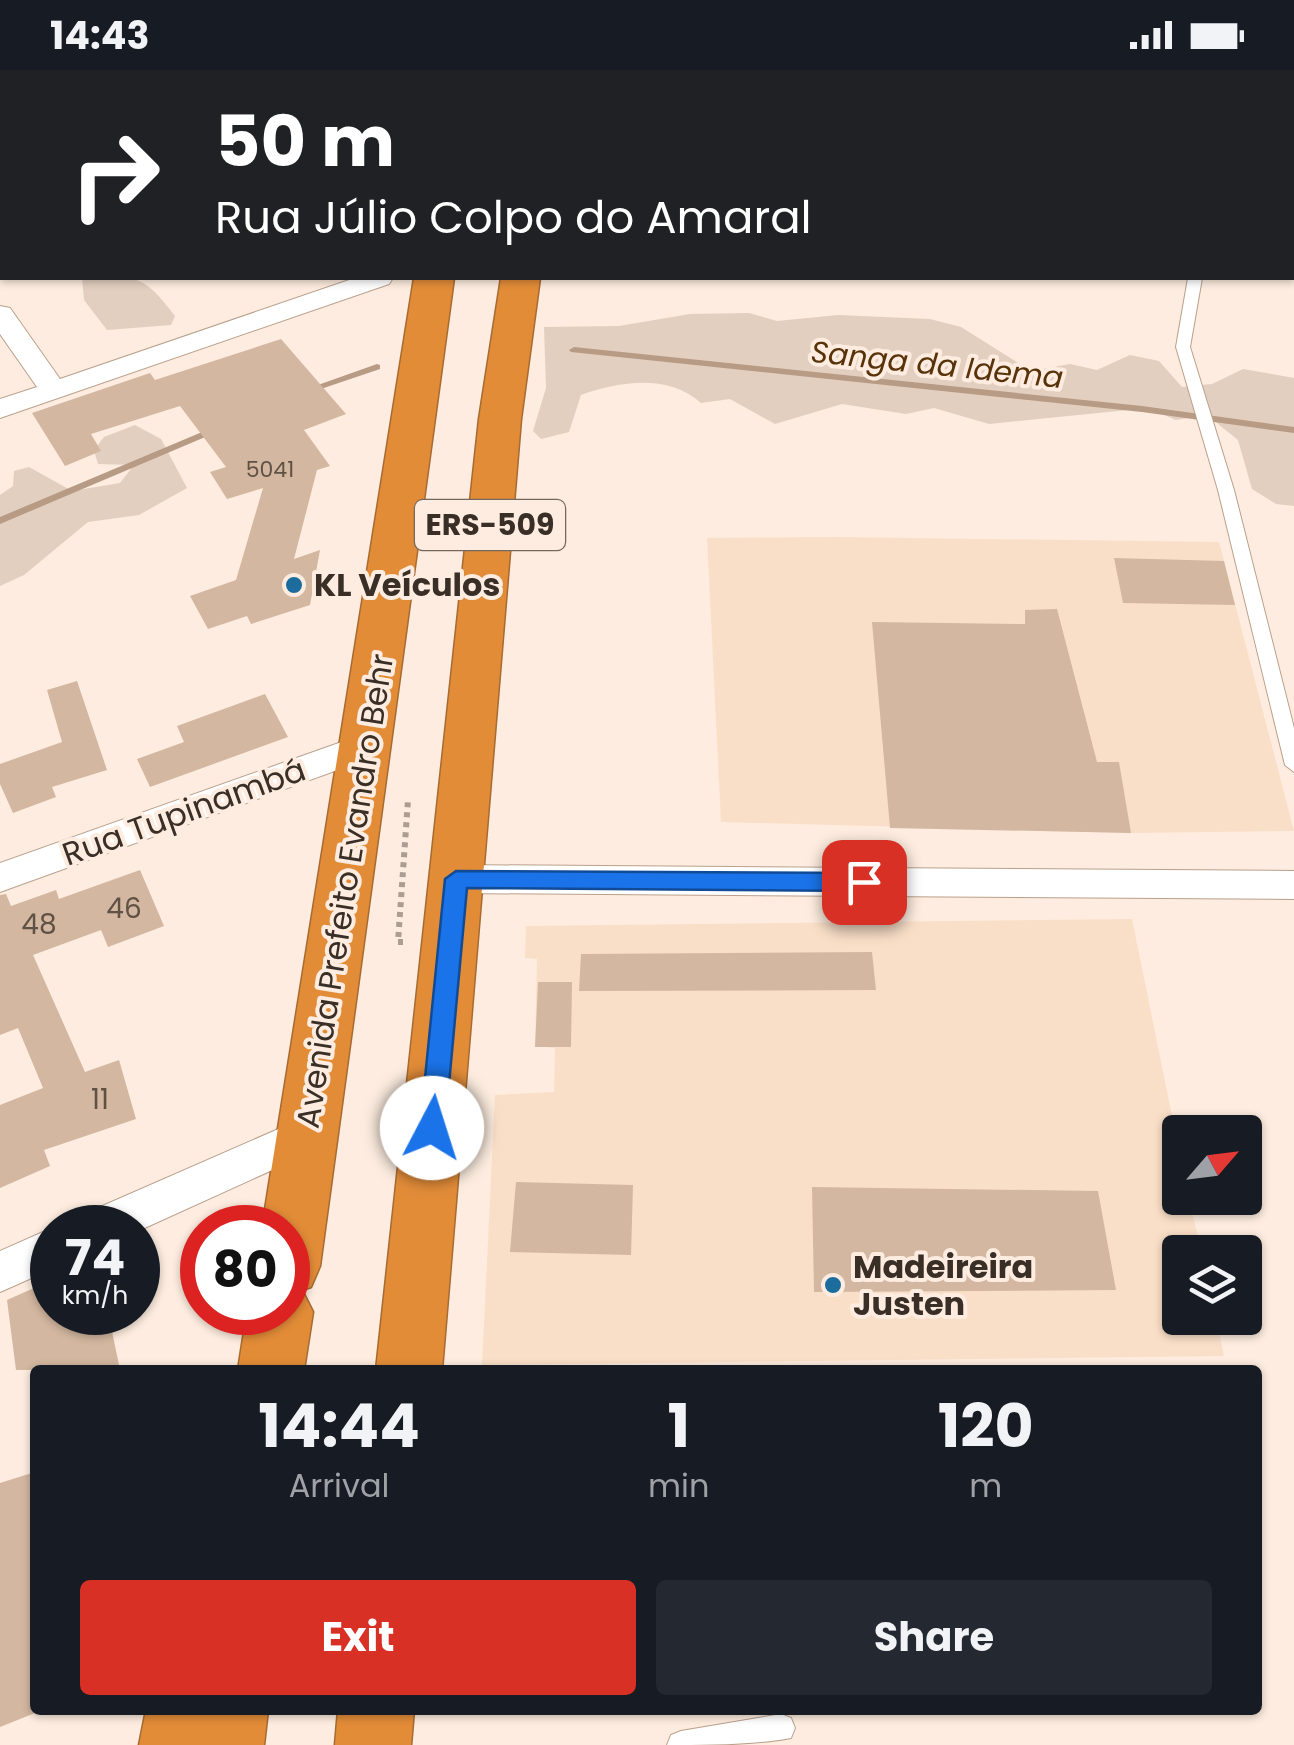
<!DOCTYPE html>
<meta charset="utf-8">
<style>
body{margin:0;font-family:Poppins,sans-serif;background:#242831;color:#f1f3f6;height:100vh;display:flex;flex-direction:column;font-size:38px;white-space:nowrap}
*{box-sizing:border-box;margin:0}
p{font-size:32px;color:#9ea1a6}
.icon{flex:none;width:55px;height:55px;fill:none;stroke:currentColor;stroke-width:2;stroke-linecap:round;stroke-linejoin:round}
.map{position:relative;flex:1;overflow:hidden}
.sheet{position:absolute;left:30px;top:1295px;width:1232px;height:350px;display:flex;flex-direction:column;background:#171b24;border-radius:10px;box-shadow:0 2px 8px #0004}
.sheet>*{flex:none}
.guide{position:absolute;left:0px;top:0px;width:1295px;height:210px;box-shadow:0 2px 8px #0004;background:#202124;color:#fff;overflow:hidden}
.needle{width:65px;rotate:62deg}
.controls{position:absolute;left:1162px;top:1045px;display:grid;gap:20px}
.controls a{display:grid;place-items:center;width:100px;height:100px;border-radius:10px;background:#171b24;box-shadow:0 2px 8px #0004;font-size:50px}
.speed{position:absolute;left:30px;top:1135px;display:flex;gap:20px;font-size:50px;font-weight:700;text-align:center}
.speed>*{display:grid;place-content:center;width:130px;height:130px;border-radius:50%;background:#171b24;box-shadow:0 2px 8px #0004;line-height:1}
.speed small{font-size:25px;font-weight:400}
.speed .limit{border:15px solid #d22;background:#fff;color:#111}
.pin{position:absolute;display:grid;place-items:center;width:85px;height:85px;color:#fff;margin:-42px;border-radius:20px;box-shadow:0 5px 15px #0006}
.me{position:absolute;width:110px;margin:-55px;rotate:5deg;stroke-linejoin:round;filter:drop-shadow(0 0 8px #0008)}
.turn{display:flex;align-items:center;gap:35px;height:210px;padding:0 50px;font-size:45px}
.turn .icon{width:130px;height:130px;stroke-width:2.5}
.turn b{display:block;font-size:70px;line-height:85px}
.eta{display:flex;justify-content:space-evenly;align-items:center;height:170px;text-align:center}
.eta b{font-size:60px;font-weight:700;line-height:70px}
.button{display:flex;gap:20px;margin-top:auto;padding:20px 50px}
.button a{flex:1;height:115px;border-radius:10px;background:#d93025;color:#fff;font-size:40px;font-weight:700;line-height:115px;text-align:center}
.button a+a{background:#242831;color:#f1f3f6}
.status{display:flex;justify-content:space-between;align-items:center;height:70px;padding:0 50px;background:#171b24;direction:ltr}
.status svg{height:28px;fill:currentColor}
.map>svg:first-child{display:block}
.built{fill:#fadfc8}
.green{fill:#e2cfc0}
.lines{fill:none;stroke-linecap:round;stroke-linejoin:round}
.stream{fill:#b79b85;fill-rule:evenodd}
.building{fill:#d3b7a0}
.lane-casing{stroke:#baa08b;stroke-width:2}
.street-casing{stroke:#baa08b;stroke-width:2}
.highway-casing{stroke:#a76b32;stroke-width:3}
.path{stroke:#ab9d92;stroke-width:6;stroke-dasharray:5 5;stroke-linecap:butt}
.lane{fill:#fff;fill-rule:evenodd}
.street{fill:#fff;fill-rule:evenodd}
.highway{fill:#e28c38;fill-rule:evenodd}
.route{fill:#1a73e8;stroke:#114b97;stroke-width:2.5}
.poi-dot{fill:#1c6d9e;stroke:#fdecdf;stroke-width:4}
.labels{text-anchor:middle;stroke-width:8;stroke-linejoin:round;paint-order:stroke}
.far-number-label{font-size:22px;fill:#605145}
.number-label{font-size:28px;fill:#605145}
.far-water-label{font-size:30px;font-style:italic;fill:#583209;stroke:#fdecdf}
.shield{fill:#fdecdf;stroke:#74685e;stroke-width:2.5}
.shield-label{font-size:30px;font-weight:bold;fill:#3a2f27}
.poi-label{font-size:32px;font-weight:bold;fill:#3a2f27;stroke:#fdecdf;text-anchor:start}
.street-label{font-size:32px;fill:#3a2f27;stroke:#fdecdf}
</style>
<div class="status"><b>14:43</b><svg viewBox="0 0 49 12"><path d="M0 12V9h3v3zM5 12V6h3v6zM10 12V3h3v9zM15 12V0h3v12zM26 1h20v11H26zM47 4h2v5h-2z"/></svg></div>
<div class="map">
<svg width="1294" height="1675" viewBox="0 0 1294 1675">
<rect width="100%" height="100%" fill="#fdecdf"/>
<path class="built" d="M836,467L1219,472L1294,761L1131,763L721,752L707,468Z
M1132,849L1180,1085V1128H1189L1201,1182H1180V1248H1216L1224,1286L482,1295L495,1025L554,1022L555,978L535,976L537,889L525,888L526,856Z"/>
<path class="green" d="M82,208C136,207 141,201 175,246L171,255L107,260L84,230Z
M749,243L777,251L838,245L930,249L961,257L1031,301L1070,294L1097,300L1130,285L1159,291L1182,317L1212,314L1243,299L1294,308V436L1276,434L1252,419L1238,370L1207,345L1176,350L1148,338L989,354L934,338L906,344L842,334L775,354L730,329L701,333C668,304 621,311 581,325L569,362L541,369L533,361L546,318L544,257L619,256L690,244Z
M135,355L161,369L187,418L139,445L88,452L24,505L0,516V425L13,416L14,401L29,397L72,421L120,413L134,395L98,394L94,380L104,367Z"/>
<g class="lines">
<path class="stream" d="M574,277L1142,336L1294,357V363L1142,342L571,282L569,280Z
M377,294L380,295V299L309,323H303L301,321Z
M214,357L219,360L217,362L0,454V447Z"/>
</g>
<path class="building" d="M281,269L346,344L304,360L330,396L317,400L294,489L320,480L310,535L251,554L247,546L208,559L190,526L236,510L263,418L227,429L210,402L226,397L180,336L91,364L101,381L65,396L32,343L150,303L155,310Z
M1114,488L1224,491L1235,535L1123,533Z
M1057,539L1097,692H1119L1131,763L890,758L872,552L1025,554V540Z
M77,611L107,700L52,717L56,727L13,743L0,714V694L62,672L47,620Z
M265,624L288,667L150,717L137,689L184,672L177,656Z
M140,800L164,856L108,877L101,860L33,885L85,1002L119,990L136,1049L44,1080L50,1096L0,1118V1035L43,1018L18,958L0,965V825L6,824L11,836L56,820L59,829Z
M872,882L876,920L579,921L581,884Z
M538,912H572L571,977H535Z
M516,1112L633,1115L631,1185L510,1182Z
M812,1117L1098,1121L1116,1220L814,1222Z
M52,1210V1242H108L120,1300H16L7,1230Z
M35,1402V1562L30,1564L35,1591V1643L0,1657V1413Z"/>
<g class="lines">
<defs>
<path id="lane" d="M1292,125H1294L1292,134Z
M1188,208H1202L1190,277L1234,420L1294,658V702L1285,695L1218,420L1176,277Z
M781,1644L791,1648L795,1658L791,1668C754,1675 706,1675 667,1675L671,1665L681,1661Z"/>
<path id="street" d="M2,106V122L0,123V107Z
M355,208H393L389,214L0,348V329L37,317L0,264V236L10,238L60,309Z
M367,663L379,667L384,676L379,685L0,822V793Z
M456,795L1294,801V829L456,823L443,819L437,809L443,799Z
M308,1046L323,1051L329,1064L323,1077L138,1161V1158H78L84,1144Z
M52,1158V1199L0,1222V1181Z"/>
<path id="highway" d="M449,0H483V2H449Z
M414,208H454L320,1196L311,1217L302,1220L313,1242L304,1300H238L247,1242H288V1158H262Z
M501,208H540L521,349L442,1300H376L479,349Z
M146,1640H268L264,1675H139Z
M338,1640H414L411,1675H335Z"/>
</defs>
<use href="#lane" class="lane-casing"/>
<use href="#street" class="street-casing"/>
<use href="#highway" class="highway-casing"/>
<path class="path" d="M403,872H398L408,730"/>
<use href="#lane" class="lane"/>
<use href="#street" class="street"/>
<use href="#highway" class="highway"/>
</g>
<path class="route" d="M456,801L864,803L875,812L864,821L467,818L445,1058L441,1065L432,1069L423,1065L420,1058L445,809Z"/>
<g class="poi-dot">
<circle cx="294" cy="515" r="10"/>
<circle cx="833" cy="1215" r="10"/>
</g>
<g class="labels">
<g class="far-number-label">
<text x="270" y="407">5041</text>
</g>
<g class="number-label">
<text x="124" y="848">46</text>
<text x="39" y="864">48</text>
<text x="100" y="1039">11</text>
</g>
<g class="far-water-label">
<text transform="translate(937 295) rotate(6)" y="10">Sanga da Idema</text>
</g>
<rect class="shield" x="415" y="430" width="150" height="50" rx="8"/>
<g class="shield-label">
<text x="490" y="465">ERS-509</text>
</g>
<g class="poi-label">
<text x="314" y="526">KL Veículos</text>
<text x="853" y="1208">Madeireira<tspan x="853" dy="37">Justen</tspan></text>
</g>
<g class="street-label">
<text transform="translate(184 742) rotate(-20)" y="11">Rua Tupinambá</text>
<text transform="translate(345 821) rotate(-81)" y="11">Avenida Prefeito Evandro Behr</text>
</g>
</g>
</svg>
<div class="controls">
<a><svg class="needle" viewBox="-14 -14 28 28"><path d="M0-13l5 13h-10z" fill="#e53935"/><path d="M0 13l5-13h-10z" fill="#9ea1a6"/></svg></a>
<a><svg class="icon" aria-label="layers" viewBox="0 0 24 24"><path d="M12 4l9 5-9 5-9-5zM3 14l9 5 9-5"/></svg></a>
</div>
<div class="speed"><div>74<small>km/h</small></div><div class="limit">80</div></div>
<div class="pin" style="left:864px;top:812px;background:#d93025"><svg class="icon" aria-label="arrive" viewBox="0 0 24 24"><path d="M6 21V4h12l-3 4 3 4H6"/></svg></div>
<svg class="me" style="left:432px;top:1058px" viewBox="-20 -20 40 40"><circle r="19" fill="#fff"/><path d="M0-13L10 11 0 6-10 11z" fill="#1a73e8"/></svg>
<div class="guide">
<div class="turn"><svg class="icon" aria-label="right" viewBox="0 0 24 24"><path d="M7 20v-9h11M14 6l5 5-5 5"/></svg><div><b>50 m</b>Rua Júlio Colpo do Amaral</div></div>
</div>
<section class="sheet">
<div class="eta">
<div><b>14:44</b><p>Arrival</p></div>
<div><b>1</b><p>min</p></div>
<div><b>120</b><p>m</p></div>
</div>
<div class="button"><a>Exit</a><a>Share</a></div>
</section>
</div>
